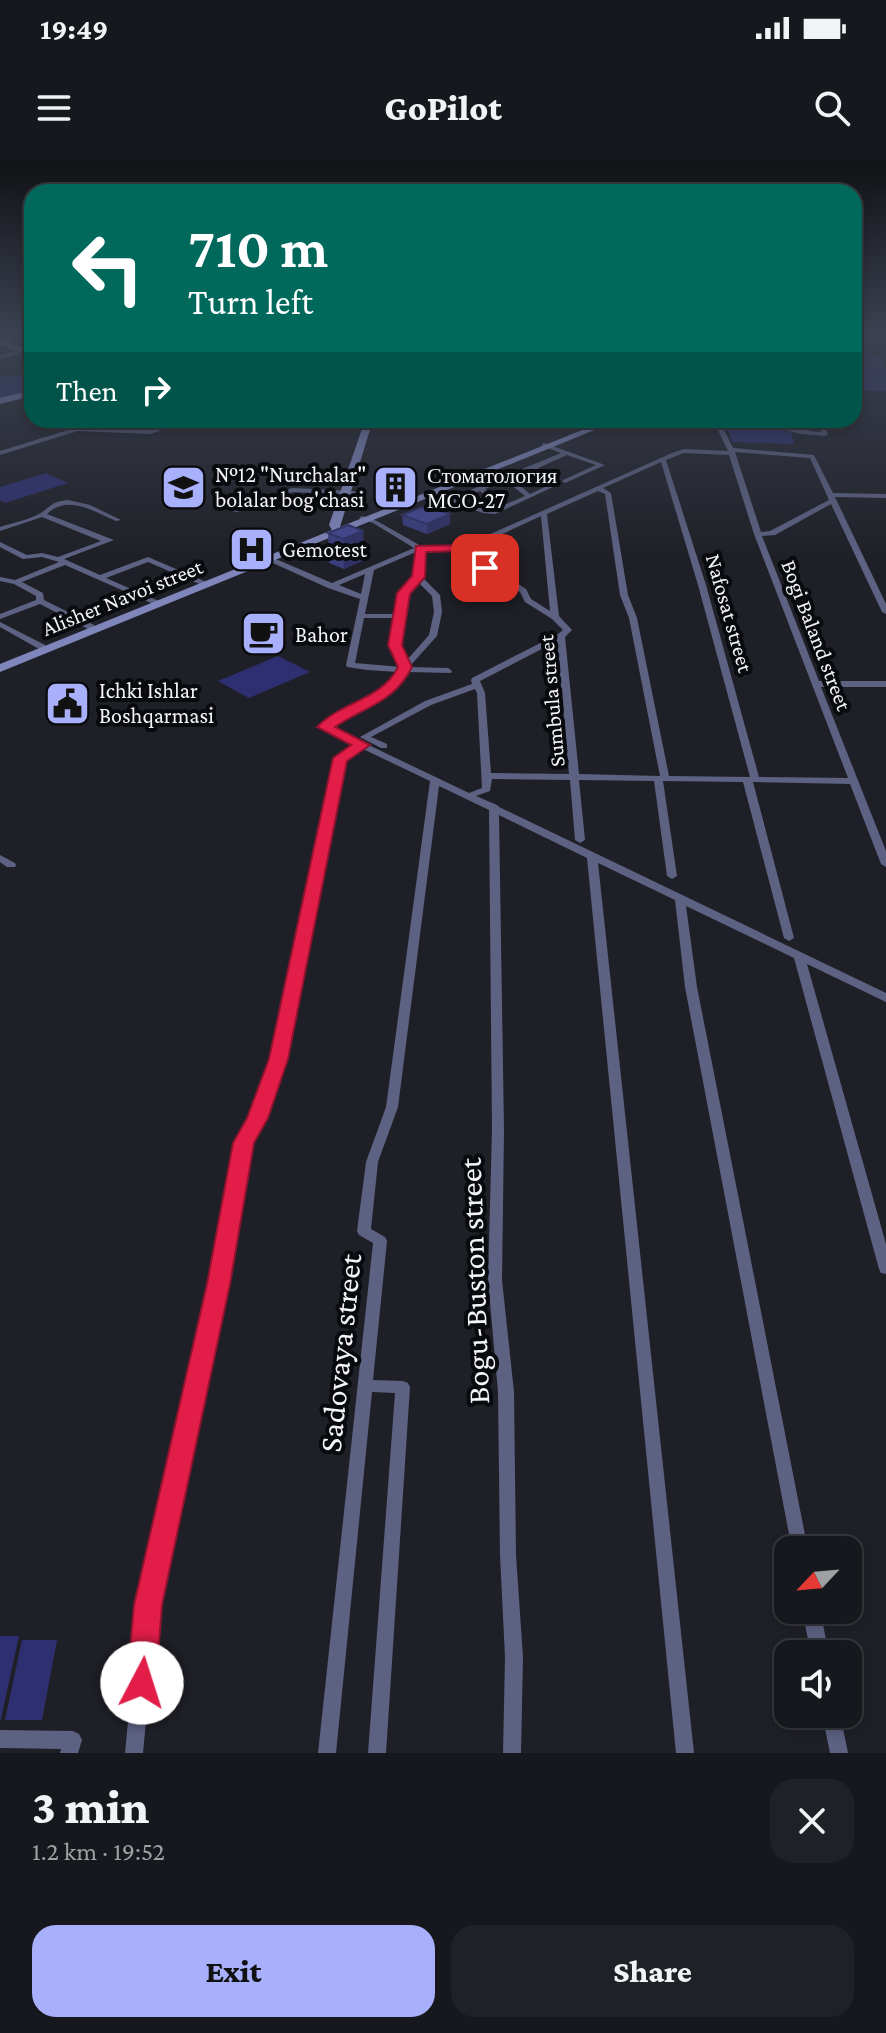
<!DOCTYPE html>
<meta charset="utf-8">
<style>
body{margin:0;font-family:"Crimson Pro",serif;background:#202126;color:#f1f3f6;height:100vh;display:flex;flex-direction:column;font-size:30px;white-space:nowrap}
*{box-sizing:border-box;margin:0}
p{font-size:26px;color:#9ea0a4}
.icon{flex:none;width:44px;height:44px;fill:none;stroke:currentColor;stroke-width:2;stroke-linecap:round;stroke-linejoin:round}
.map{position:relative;height:1593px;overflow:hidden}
.details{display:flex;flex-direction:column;background:#17181d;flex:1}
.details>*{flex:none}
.top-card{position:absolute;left:24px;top:24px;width:838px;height:244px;border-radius:24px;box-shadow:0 4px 12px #0003,0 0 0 2px #36373b;background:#00695c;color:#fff;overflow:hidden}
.needle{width:52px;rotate:244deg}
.buttons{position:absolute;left:774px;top:1376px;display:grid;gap:16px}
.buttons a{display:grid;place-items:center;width:88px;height:88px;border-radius:16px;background:#17181d;box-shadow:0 4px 12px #0003,0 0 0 2px #36373b;font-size:40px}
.pin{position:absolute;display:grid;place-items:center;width:68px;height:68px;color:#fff;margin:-34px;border-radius:16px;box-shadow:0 4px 12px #0006}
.me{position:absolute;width:88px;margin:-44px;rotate:5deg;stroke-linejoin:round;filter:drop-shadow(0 0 6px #0008)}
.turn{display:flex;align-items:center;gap:28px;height:168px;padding:0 32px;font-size:36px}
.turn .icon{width:104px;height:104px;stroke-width:2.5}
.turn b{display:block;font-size:56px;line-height:68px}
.then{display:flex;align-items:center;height:76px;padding:0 32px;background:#0003;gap:16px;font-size:30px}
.round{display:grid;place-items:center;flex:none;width:84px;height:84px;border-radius:24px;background:#202126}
.head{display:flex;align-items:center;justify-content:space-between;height:136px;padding:0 32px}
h1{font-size:48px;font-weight:800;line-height:60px}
.primary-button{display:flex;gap:16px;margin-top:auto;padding:16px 32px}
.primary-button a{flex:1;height:92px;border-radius:24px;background:#a8b0fc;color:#111;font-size:32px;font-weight:800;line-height:92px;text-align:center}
.primary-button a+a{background:#202126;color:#f1f3f6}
.status{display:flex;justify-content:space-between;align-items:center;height:56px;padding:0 40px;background:#17181d;direction:ltr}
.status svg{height:22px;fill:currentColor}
header{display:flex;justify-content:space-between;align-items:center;height:104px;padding:0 32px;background:#17181d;font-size:36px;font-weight:800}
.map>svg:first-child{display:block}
.green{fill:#2e2f70}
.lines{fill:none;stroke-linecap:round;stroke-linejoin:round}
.street{fill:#5d6182;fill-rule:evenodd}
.secondary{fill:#7f86bb;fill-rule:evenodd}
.wall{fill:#3a3e7d}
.shaded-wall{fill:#303266}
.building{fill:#444891;stroke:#303266;stroke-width:2}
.route{fill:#e11d48;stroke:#92132f;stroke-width:2}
.labels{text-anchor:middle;stroke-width:8;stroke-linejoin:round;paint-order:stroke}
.far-poi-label{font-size:22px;fill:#f3f4f9;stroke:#090a0d;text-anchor:start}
.far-street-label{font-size:22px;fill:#f3f4f9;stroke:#090a0d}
.near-street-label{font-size:32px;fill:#f3f4f9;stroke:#090a0d}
</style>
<div class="status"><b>19:49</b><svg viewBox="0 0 49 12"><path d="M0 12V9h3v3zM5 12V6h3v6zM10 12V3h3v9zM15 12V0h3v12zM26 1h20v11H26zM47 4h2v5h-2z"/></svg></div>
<header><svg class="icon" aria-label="menu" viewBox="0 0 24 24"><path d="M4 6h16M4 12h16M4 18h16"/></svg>GoPilot<svg class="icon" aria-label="search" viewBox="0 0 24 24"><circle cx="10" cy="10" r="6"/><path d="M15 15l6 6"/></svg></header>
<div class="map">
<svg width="886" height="1593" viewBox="0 0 886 1593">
<rect width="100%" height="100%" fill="#1f2027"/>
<path class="green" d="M859,192L878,196L886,208V231H854V195Z
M0,216H32V231L0,240Z
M724,260H740L791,272L794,284L733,282Z
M46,313L68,323L5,343L0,340V327Z
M278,496L310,512L249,538L218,521Z
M0,1476H19L0,1563Z
M22,1480H57L42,1560H5Z"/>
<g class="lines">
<path class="street" d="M32,187V191L0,199V195Z
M182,260H191L150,274L78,271L0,295V291L78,267L150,270Z
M713,260H719L733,288L814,295L833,333L886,334V338L835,337L886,444V454L882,452L831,344L775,375L762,376L819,521H886V527H821L886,691V707L881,704L850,624L753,622L794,778L789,781L784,778L743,622L663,621L677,716L672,719L667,716L654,621L579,620L585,680L580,683L575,680L570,620L492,619L490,631L476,636L497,645L499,647L886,833V842L807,804L886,1084V1114L881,1113L879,1109L794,798L686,746L697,827L808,1390H792L685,827L675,740L598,703L694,1593H676L587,698L499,655L504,970L502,1120L514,1232L516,1395L523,1497L521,1593H503L505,1497L500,1395L498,1232L488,1120L492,970L489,650L439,626L398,947L378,1002L371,1069L385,1077L387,1081L373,1220L403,1221L408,1223L410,1227L386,1593H368L395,1233L372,1232L336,1593H318L373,1083L359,1075L357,1071L366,1002L386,947L430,621L363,589L344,599L284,899L263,958L250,983L226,1124L157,1445L143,1593H125L139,1445L212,1124L238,983L251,958L272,899L335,598L356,585L321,567C330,559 342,551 353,545C372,536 388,532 398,512L367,510L347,507L346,505L360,439L328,428L264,399L271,397L332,423L414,388L373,363L360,359L359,358L362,356L377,361L421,386L466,385L672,293L684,289L728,291ZM735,292L810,298L829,340L770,371L761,372ZM684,293L729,295L754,374L848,618L759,617L706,425L666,300ZM661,302L698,425L750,617L669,616L637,458L628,435L611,333L603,328ZM598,331L605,334L620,435L629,458L660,616L579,614L565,477L572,470L559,456L547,354ZM541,356L550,451L531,439L526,429L496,410L472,388ZM465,389L490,414L520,432L525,442L552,459L563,470L558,474L472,518L471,520L472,524L425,541L360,577L381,588H387V584L371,577L431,545L475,529L477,533L482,628L469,633L331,567C341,561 350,553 360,549C382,538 395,535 407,512L451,513L452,511L448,508L409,507L437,476L442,452L440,435L422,417L423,390ZM416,392L414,417L400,438L394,454H365L374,410ZM365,414L361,434L339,425ZM418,422L432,436L434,452L429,475L407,500C396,472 400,445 418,422ZM364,458H393V483L401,507L355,503ZM557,481L569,614L491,613L485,533L480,521Z
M746,260C771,260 796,270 821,272L816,260H822L828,274L825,276L801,274Z
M544,283L605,305L565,323L562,321L563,320L596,305L567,295L538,308L553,325V327L495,354L483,353L425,332L428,330L451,338L561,293L542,286V284ZM533,310L547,326L530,334L511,318ZM506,321L525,336L504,345L485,329ZM480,331L499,348L486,350L458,340Z
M292,328L354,331L357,333L354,335L293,332L237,352L232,351Z
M68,340L90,345L121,360L116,361C93,351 68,334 47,354L114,380L64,399L100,415L148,397L211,424L204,426L148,402L106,418L161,442L162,444L158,446L65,405L22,422L43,433L44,440L94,465V469H88L40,444L0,459V454L36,440V436L14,424L0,421V417L15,420L59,402L42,397L23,399L0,387V382L27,395L42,393L58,397L101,381L42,357L0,371V367C12,363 28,360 39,354C53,346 49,342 68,340Z
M0,462L45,485L46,487L45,489H39L0,467Z
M0,695L15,703L16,705L15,707H7L0,702Z
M802,1450H820L829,1494H811Z
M822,1554H840L848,1593H830Z
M0,1570L73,1571L79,1574L82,1580L78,1593H60L61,1589L0,1588Z"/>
<path class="secondary" d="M0,180L32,190V195L0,185Z
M32,230V236L0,244V238Z
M365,260H373L340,367L607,260H619L0,512V504L332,370L329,365Z"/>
</g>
<path class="wall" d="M402,355L450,364L427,374L403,365Z
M363,371L364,400L344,409L329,403L328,373Z"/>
<path class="shaded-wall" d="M450,354V364L427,374V364Z
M363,371L364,400L344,409L343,379Z"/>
<path class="building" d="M425,346L450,354L427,364L402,355Z
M348,365L363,371L343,379L328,373Z"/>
<linearGradient id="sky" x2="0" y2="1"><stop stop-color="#111215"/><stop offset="0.44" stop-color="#3c4252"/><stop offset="1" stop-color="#3c4252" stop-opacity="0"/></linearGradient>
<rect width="886" height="397" fill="url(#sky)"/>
<path class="route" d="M471,385L490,405V410H481L464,391L426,392L425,417L410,434L402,485L412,507C395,542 366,546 335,567L370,585L347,601L288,899L268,958L254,983L230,1124L162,1445L156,1523L152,1533L142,1538L131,1533L127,1523L134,1445L207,1124L233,983L247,958L269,899L333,598L351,585L317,567C342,541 382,540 398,507L388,485L397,433L412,416L416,386Z"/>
<defs>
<symbol id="school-square" viewBox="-11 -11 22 22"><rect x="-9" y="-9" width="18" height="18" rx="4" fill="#a8b0fc" stroke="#090a0d"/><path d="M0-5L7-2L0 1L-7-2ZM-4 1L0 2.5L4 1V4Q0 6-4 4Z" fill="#111"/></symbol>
<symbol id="building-square" viewBox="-11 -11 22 22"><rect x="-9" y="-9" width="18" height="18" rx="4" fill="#a8b0fc" stroke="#090a0d"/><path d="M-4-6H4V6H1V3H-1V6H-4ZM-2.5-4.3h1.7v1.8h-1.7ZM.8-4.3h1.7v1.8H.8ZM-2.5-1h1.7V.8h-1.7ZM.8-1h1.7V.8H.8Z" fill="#111"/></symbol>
<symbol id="hospital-square" viewBox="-11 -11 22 22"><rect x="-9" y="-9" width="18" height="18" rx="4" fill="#a8b0fc" stroke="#090a0d"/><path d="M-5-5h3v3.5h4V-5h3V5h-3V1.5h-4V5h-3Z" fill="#111"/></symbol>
<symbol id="cafe-square" viewBox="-11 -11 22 22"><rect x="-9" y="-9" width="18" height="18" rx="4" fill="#a8b0fc" stroke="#090a0d"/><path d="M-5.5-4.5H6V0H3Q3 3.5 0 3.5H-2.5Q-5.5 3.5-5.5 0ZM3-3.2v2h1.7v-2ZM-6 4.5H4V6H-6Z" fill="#111"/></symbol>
<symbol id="civic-square" viewBox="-11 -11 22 22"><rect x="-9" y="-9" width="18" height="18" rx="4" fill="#a8b0fc" stroke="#090a0d"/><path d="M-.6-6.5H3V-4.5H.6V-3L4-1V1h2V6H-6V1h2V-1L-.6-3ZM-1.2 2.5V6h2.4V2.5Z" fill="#111"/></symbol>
</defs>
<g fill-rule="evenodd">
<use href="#school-square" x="158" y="302" width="51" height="51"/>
<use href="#building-square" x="370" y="302" width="51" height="51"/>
<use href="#hospital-square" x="226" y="364" width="51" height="51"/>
<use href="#cafe-square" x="238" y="448" width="51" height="51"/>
<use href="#civic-square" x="42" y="518" width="51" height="51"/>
</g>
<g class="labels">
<g class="far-poi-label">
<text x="215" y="322">№12 "Nurchalar"<tspan x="215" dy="25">bolalar bog'chasi</tspan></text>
<text x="427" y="323">Стоматология<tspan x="427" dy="25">МСО-27</tspan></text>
<text x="282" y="397">Gemotest</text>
<text x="295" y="482">Bahor</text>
<text x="99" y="538">Ichki Ishlar<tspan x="99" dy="25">Boshqarmasi</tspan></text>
</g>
<g class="far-street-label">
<text transform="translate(122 437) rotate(-22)" y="8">Alisher Navoi street</text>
<text transform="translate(730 453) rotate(74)" y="8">Nafosat street</text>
<text transform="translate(817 475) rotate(69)" y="8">Bogi Baland street</text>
<text transform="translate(551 541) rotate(-95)" y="8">Sumbula street</text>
</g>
<g class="near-street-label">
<text transform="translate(474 1121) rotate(-92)" y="11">Bogu-Buston street</text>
<text transform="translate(340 1193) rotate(-84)" y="11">Sadovaya street</text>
</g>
</g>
</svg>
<div class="buttons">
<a><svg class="needle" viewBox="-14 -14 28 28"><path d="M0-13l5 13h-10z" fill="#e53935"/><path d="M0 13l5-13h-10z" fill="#9ea0a4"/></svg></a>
<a><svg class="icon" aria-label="sound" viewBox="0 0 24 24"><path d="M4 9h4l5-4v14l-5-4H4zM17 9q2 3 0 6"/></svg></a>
</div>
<div class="pin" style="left:485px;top:408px;background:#d93025"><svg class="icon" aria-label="arrive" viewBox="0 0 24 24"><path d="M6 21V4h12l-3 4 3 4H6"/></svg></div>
<svg class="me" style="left:142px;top:1523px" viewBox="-20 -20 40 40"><circle r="19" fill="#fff"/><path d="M0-13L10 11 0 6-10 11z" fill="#e11d48"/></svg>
<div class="top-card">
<div class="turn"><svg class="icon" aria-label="left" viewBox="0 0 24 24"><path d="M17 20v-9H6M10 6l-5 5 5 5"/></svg><div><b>710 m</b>Turn left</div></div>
<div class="then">Then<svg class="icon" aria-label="right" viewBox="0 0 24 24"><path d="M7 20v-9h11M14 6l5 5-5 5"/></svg></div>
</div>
</div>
<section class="details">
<div class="head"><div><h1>3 min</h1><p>1.2 km · 19:52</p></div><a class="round"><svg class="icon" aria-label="close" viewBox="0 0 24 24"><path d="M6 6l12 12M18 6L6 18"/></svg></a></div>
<div class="primary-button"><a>Exit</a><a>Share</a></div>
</section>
